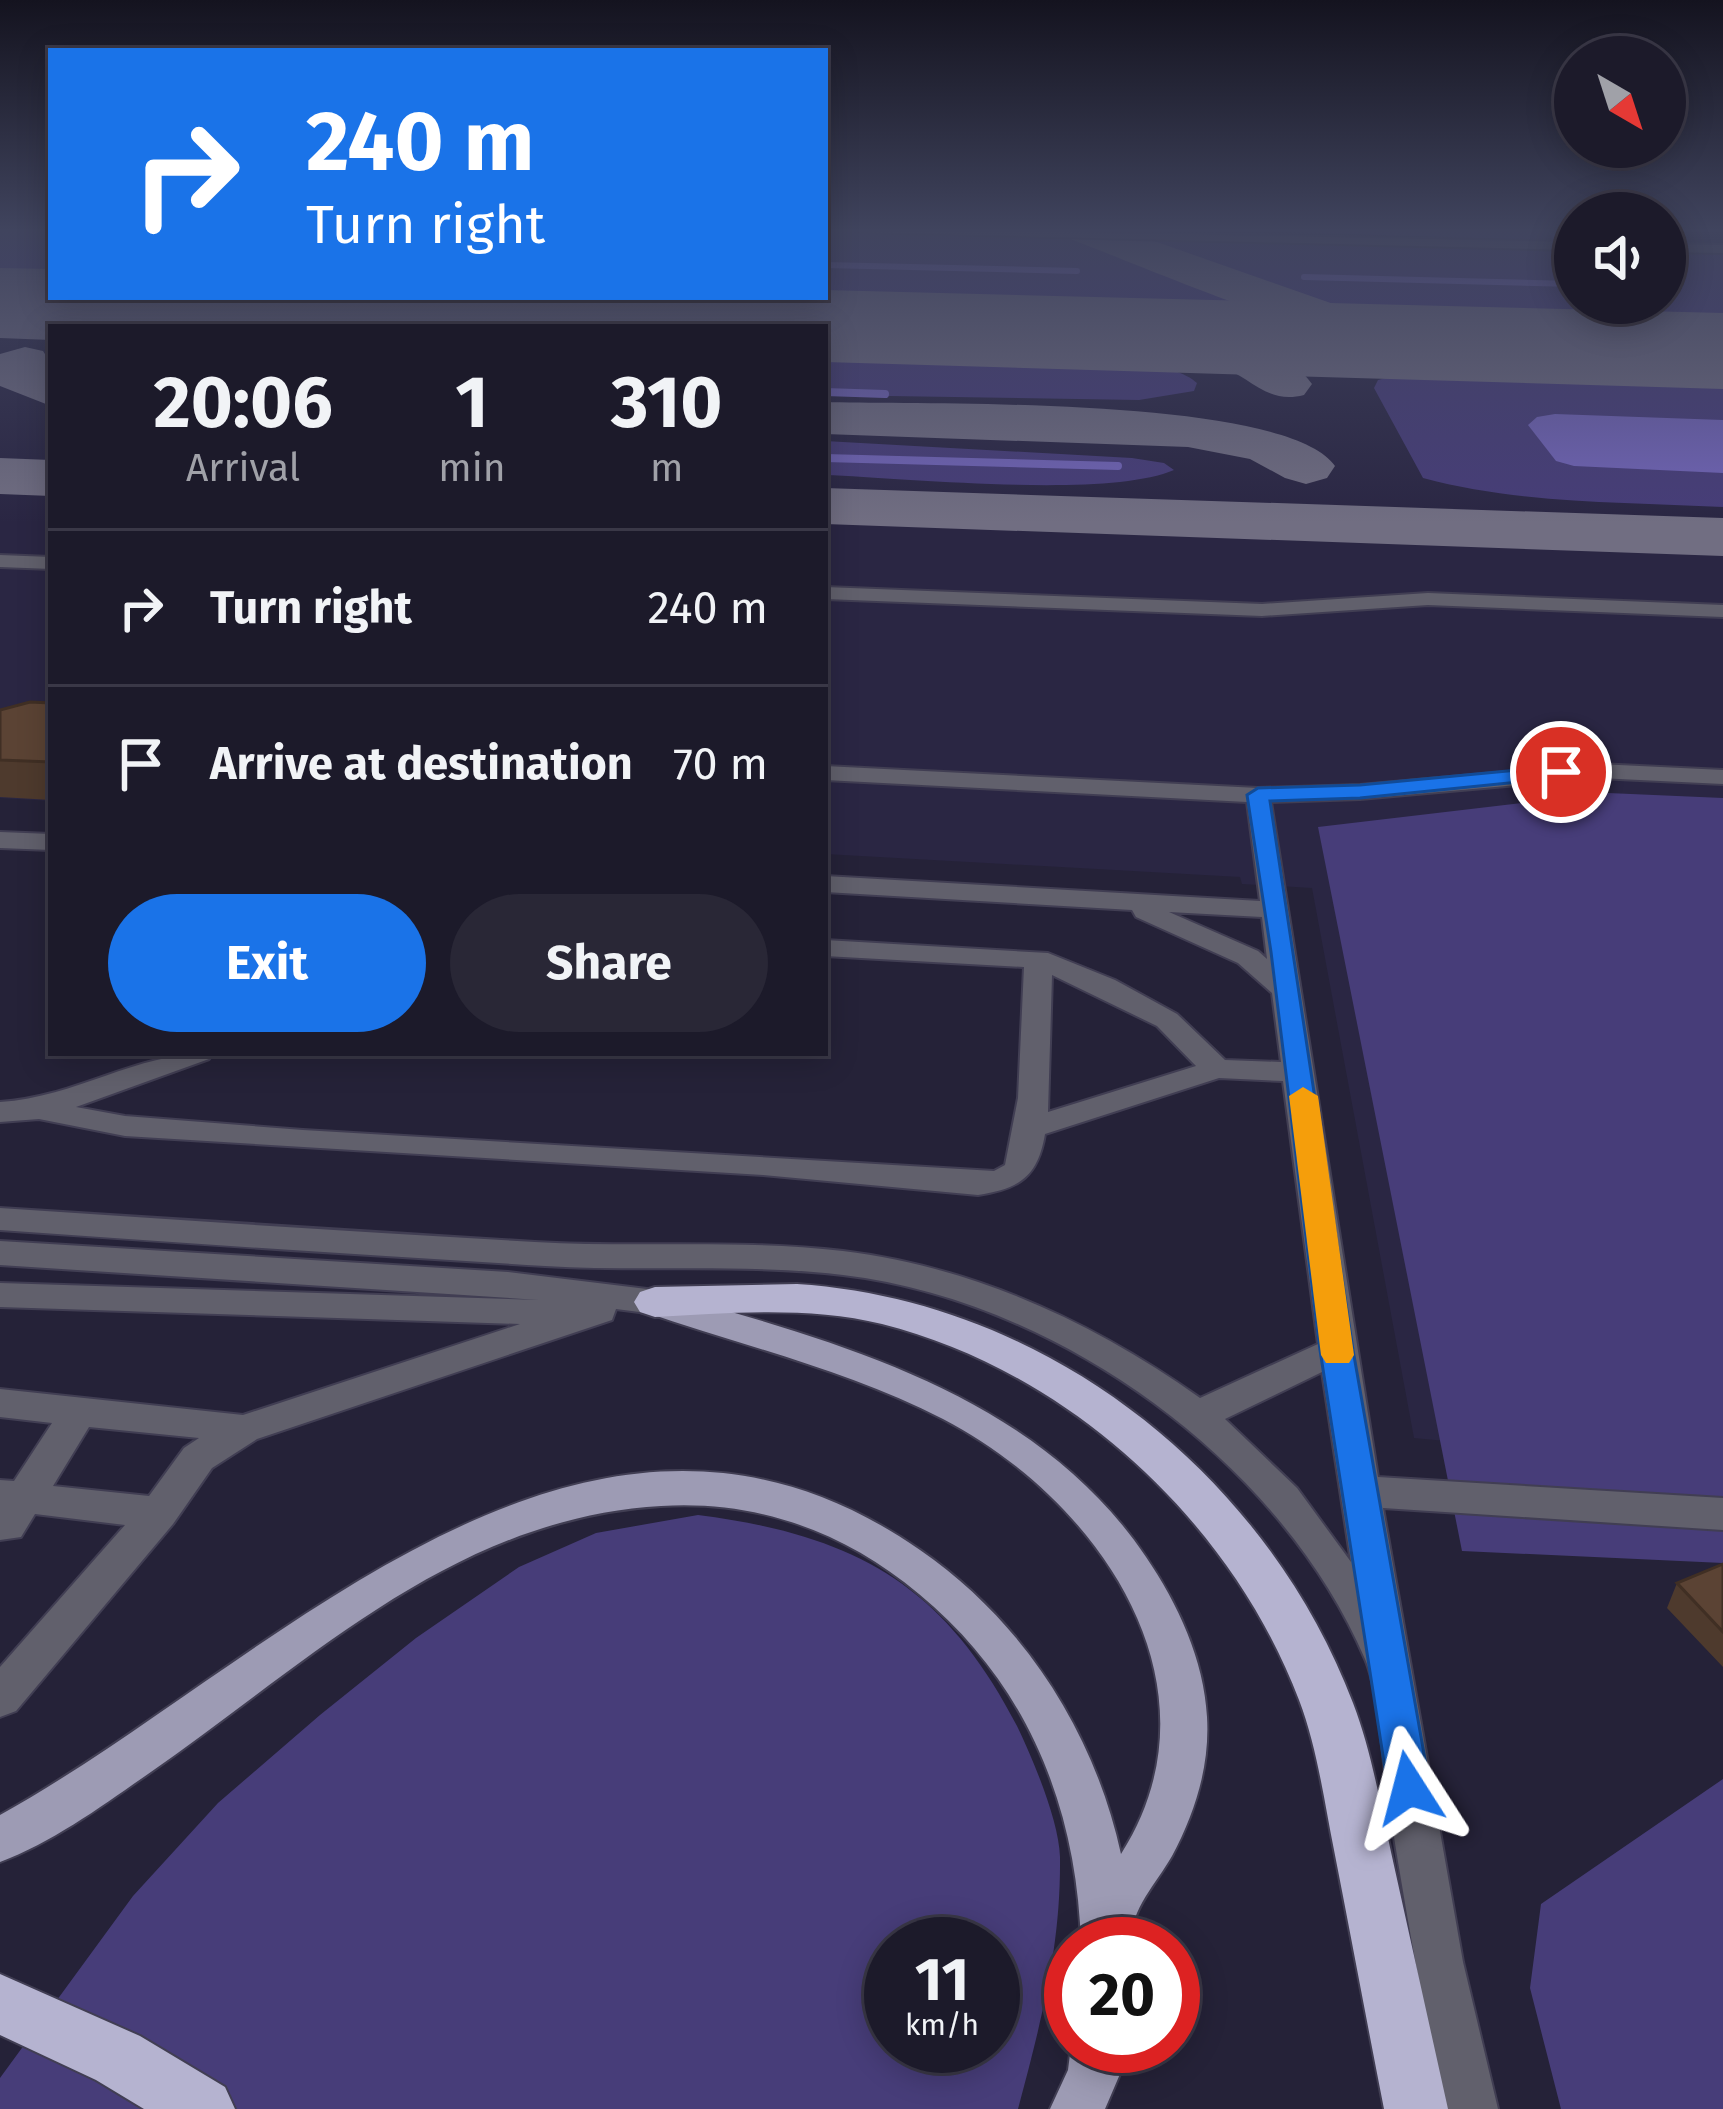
<!DOCTYPE html>
<style>
body{margin:0;font-family:"Fira Sans",sans-serif;background:#292736;color:#f1f3f6;height:100vh;display:flex;flex-direction:column;font-size:45px;white-space:nowrap}
*{box-sizing:border-box;margin:0}
p{font-size:39px;color:#a0a1a8}
.icon{flex:none;width:66px;height:66px;fill:none;stroke:currentColor;stroke-width:2;stroke-linecap:round;stroke-linejoin:round}
.map{position:relative;flex:1;overflow:hidden}
.details{position:absolute;left:48px;top:324px;width:780px;height:732px;display:flex;flex-direction:column;background:#1c1a2a;border-radius:0px;box-shadow:0 6px 30px #0003,0 0 0 3px #3a3847}
.details>*{flex:none}
.hud{position:absolute;left:48px;top:48px;width:780px;height:252px;border-radius:0px;box-shadow:0 6px 30px #0003,0 0 0 3px #3a3847;background:#1a73e8;color:#fff;overflow:hidden}
.needle{width:78px;rotate:141deg}
.controls{position:absolute;left:1554px;top:36px;display:grid;gap:24px}
.controls a{display:grid;place-items:center;width:132px;height:132px;border-radius:50%;background:#1c1a2a;box-shadow:0 6px 30px #0003,0 0 0 3px #3a3847;font-size:60px}
.speed{position:absolute;left:864px;top:1917px;display:flex;gap:24px;font-size:60px;font-weight:700;text-align:center}
.speed>*{display:grid;place-content:center;width:156px;height:156px;border-radius:50%;background:#1c1a2a;box-shadow:0 6px 30px #0003,0 0 0 3px #3a3847;line-height:1}
.speed small{font-size:30px;font-weight:400}
.speed .limit{border:18px solid #d22;background:#fff;color:#111}
.pin{position:absolute;display:grid;place-items:center;width:102px;height:102px;color:#fff;margin:-51px;border:6px solid #fff;border-radius:50%;box-shadow:0 3px 12px #0007}
.me{position:absolute;width:132px;margin:-66px;rotate:351deg;stroke-linejoin:round;filter:drop-shadow(0 0 9px #0008)}
.turn{display:flex;align-items:center;gap:42px;height:252px;padding:0 60px;font-size:54px}
.turn .icon{width:156px;height:156px;stroke-width:2.5}
.turn b{display:block;font-size:84px;line-height:102px}
.eta{display:flex;justify-content:space-evenly;align-items:center;height:204px;text-align:center}
.eta b{font-size:72px;font-weight:700;line-height:84px}
.button{display:flex;gap:24px;margin-top:auto;padding:24px 60px}
.button a{flex:1;height:138px;border-radius:72px;background:#1a73e8;color:#fff;font-size:48px;font-weight:700;line-height:138px;text-align:center}
.button a+a{background:#292736;color:#f1f3f6}
ul{padding:0;list-style:none}
li{display:flex;align-items:center;gap:36px;height:156px;padding:0 60px;border-top:3px solid #3a3847}
li div{flex:1}
li b{display:block;font-size:45px}
li em{font-style:normal}
.map>svg:first-child{display:block}
.built{fill:#2a2643}
.green{fill:#473d79;fill-rule:evenodd}
.water{fill:#7265b8}
.lines{fill:none;stroke-linecap:round;stroke-linejoin:round}
.stream-far1{stroke:#7265b8;stroke-width:6}
.stream{stroke:#7265b8;stroke-width:8}
.taxiway{fill:#716e82;fill-rule:evenodd}
.runway{fill:#716e82;fill-rule:evenodd}
.minor-casing{stroke:#413e53;stroke-width:4}
.major-casing{stroke:#413e53;stroke-width:4}
.highway-casing{stroke:#413e53;stroke-width:4}
.minor{fill:#61606c;fill-rule:evenodd}
.major{fill:#9d9bb4;fill-rule:evenodd}
.highway{fill:#b5b3d0;fill-rule:evenodd}
.wall{fill:#4e3a2d}
.building{fill:#5b4334;stroke:#402f24;stroke-width:3}
.route{fill:#1a73e8;stroke:#114b97;stroke-width:3}
.slow{fill:#f59e0b}
</style>
<div class="map">
<svg width="1723" height="2109" viewBox="0 0 1723 2109">
<rect width="100%" height="100%" fill="#252238"/>
<path class="built" d="M0,228H51V297H825V228H1575V303H1665V228H1723V1468L1414,1438L1312,888L1242,884L1240,877L825,854V327H51V801L0,798Z"/>
<path class="green" d="M0,228H51V288L0,286Z
M1575,228V241L1192,229Z
M825,229L1076,236L1260,303L1266,310L1260,316L1229,321L376,297H825Z
M1129,237L1575,248V303H1665V251L1723,252V335L1386,326Z
M825,345C892,347 1157,343 1197,383L1194,391L1139,400L825,395Z
M1525,362L1723,368V507C1624,502 1519,504 1423,478L1374,388L1378,380L1413,371Z
M825,441L1132,458L1164,463L1174,470C1107,499 906,478 825,475Z
M1608,793L1723,798V1563L1462,1551L1318,827Z
M698,1515C854,1535 944,1584 1017,1726C1033,1759 1059,1821 1060,1857C1061,1948 1041,2022 1018,2109H0V2078L133,1896L218,1803L320,1715L416,1638L519,1567L596,1533ZM891,1944H993V2046H891Z
M1723,1779V2109H1561L1530,1988L1541,1904Z"/>
<path class="water" d="M1555,414L1723,420V473L1574,466L1556,461L1528,425L1537,417Z"/>
<g class="lines">
<path class="stream-far1" d="M1548,228L1559,240
M1567,250L1575,260
M825,265L1077,271
M1304,277L1575,284"/>
<path class="stream" d="M825,392L885,394
M825,458L1118,466"/>
<path class="taxiway" d="M1059,228H1117L1382,321L1439,332L1447,342L1439,352C1376,368 1138,264 1065,237Z
M228,297L262,300L268,310L262,320L245,324L80,327L87,317C134,305 180,300 228,297Z
M1139,320C1194,331 1277,334 1312,384L1304,395C1265,405 1251,375 1217,366C1186,357 1153,353 1122,345L1115,335L1122,325Z
M25,347L43,351L50,362L51,406L0,386V354Z
M825,402C920,405 1286,395 1335,466L1327,478L1306,484L1285,478L1250,459L1188,447L825,434Z
M0,458L51,460V496L0,494Z
M825,488L1723,518V556L825,524Z"/>
<path class="runway" d="M0,268L51,269V297H825V290L1723,313V389L825,362V327H51V340L0,338Z"/>
<defs>
<path id="minor" d="M853,228L1575,242V250L859,232Z
M1665,244L1723,245V253L1665,252Z
M0,555L51,557V569L0,567Z
M825,587L1262,604L1428,593L1723,605V617L1428,605L1262,616L825,599Z
M1598,764L1723,770V784L1598,778L1360,799L1271,802L1378,1477L1723,1498V1530L1383,1508L1463,1962L1498,2109H1444C1423,2008 1405,1908 1389,1806C1383,1767 1380,1693 1365,1659C1280,1460 1056,1300 843,1275C745,1263 644,1272 545,1266C363,1255 182,1243 0,1230V1208C178,1220 356,1232 535,1242C637,1248 741,1239 843,1251C974,1267 1093,1322 1200,1398L1318,1344L1283,1081L1219,1078L1045,1134C1038,1176 1020,1189 978,1195L763,1175L125,1136L39,1119L0,1122V1102C78,1097 133,1053 213,1053L209,1059L76,1107L125,1116L303,1130L994,1171L1005,1165L1018,1098L1024,967L825,956V940L1048,953L1115,980L1177,1014L1225,1060L1281,1062L1272,993L1238,963L1136,917L1132,910L825,892V876L1260,901L1247,802L825,780V766L1258,788L1360,785ZM1169,912L1262,917L1267,959L1258,951ZM1052,975L1157,1026L1196,1066L1048,1112ZM1322,1372L1351,1562L1297,1488L1225,1419Z
M0,832L51,834V850L0,848Z
M0,1241L508,1272L655,1290L668,1293L673,1302L668,1311L655,1314L616,1309L612,1320L257,1439L212,1468L173,1524L16,1711L0,1717V1667L125,1525L35,1514L21,1537L0,1540V1480L14,1481L52,1423L0,1417V1389L243,1415L520,1324L0,1307V1283L539,1300L0,1265ZM89,1427L199,1438L184,1448L149,1496L53,1486Z"/>
<path id="major" d="M655,1290C836,1342 1035,1392 1146,1557C1178,1604 1204,1660 1207,1717C1210,1766 1195,1813 1172,1856C1156,1884 1129,1911 1131,1944H1081C1077,1807 1027,1683 919,1594C845,1532 758,1500 661,1506C454,1518 310,1662 148,1774C102,1806 53,1842 0,1862V1815C276,1662 584,1316 920,1550C1023,1621 1094,1731 1121,1854C1228,1686 1099,1500 943,1419C848,1370 743,1346 642,1311L637,1302L642,1293Z
M1071,2046H1123L1120,2074L1105,2109H1050L1068,2070Z"/>
<path id="highway" d="M797,1284C1045,1300 1265,1472 1353,1703C1371,1750 1380,1802 1391,1852C1410,1938 1429,2023 1448,2109H1384C1367,2023 1351,1936 1334,1850C1324,1800 1317,1747 1299,1700C1231,1521 1068,1371 882,1324C808,1306 729,1313 655,1317L640,1312L634,1302L640,1292L655,1287Z
M0,1974L140,2036L225,2087L235,2109H144L96,2080L0,2035Z"/>
</defs>
<use href="#minor" class="minor-casing"/>
<use href="#major" class="major-casing"/>
<use href="#highway" class="highway-casing"/>
<use href="#minor" class="minor"/>
<use href="#major" class="major"/>
<use href="#highway" class="highway"/>
</g>
<path class="wall" d="M51,703V800L0,797V710Z
M1723,1564V1667L1667,1608L1677,1583Z"/>
<path class="building" d="M30,702L51,703V762L0,760V710Z
M1723,1564V1632L1677,1583Z"/>
<linearGradient id="sky" x2="0" y2="1"><stop stop-color="#14131f"/><stop offset="0.44" stop-color="#40445e"/><stop offset="1" stop-color="#40445e" stop-opacity="0"/></linearGradient>
<rect width="1723" height="523" fill="url(#sky)"/>
<path class="route" d="M1561,766L1571,772L1568,777L1360,798L1270,801L1353,1350L1430,1788L1424,1801L1409,1807L1394,1801L1388,1788L1320,1350L1271,952L1247,795L1258,788L1360,785Z"/>
<path class="slow" d="M1303,1087L1318,1096L1354,1355L1349,1363H1326L1321,1355L1289,1096Z"/>
</svg>
<div class="controls">
<a><svg class="needle" viewBox="-14 -14 28 28"><path d="M0-13l5 13h-10z" fill="#e53935"/><path d="M0 13l5-13h-10z" fill="#a0a1a8"/></svg></a>
<a><svg class="icon" aria-label="sound" viewBox="0 0 24 24"><path d="M4 9h4l5-4v14l-5-4H4zM17 9q2 3 0 6"/></svg></a>
</div>
<div class="speed"><div>11<small>km/h</small></div><div class="limit">20</div></div>
<div class="pin" style="left:1561px;top:772px;background:#d93025"><svg class="icon" aria-label="arrive" viewBox="0 0 24 24"><path d="M6 21V4h12l-3 4 3 4H6"/></svg></div>
<svg class="me" style="left:1409px;top:1788px" viewBox="-20 -20 40 40"><path d="M0-17L14 15 0 8-14 15z" fill="#1a73e8" stroke="#fff" stroke-width="4"/></svg>
<div class="hud">
<div class="turn"><svg class="icon" aria-label="right" viewBox="0 0 24 24"><path d="M7 20v-9h11M14 6l5 5-5 5"/></svg><div><b>240 m</b>Turn right</div></div>
</div>
<section class="details">
<div class="eta">
<div><b>20:06</b><p>Arrival</p></div>
<div><b>1</b><p>min</p></div>
<div><b>310</b><p>m</p></div>
</div>
<ul>
<li><svg class="icon" aria-label="right" viewBox="0 0 24 24"><path d="M7 20v-9h11M14 6l5 5-5 5"/></svg><div><b>Turn right</b></div><em>240 m</em></li>
<li><svg class="icon" aria-label="arrive" viewBox="0 0 24 24"><path d="M6 21V4h12l-3 4 3 4H6"/></svg><div><b>Arrive at destination</b></div><em>70 m</em></li>
</ul>
<div class="button"><a>Exit</a><a>Share</a></div>
</section>
</div>
